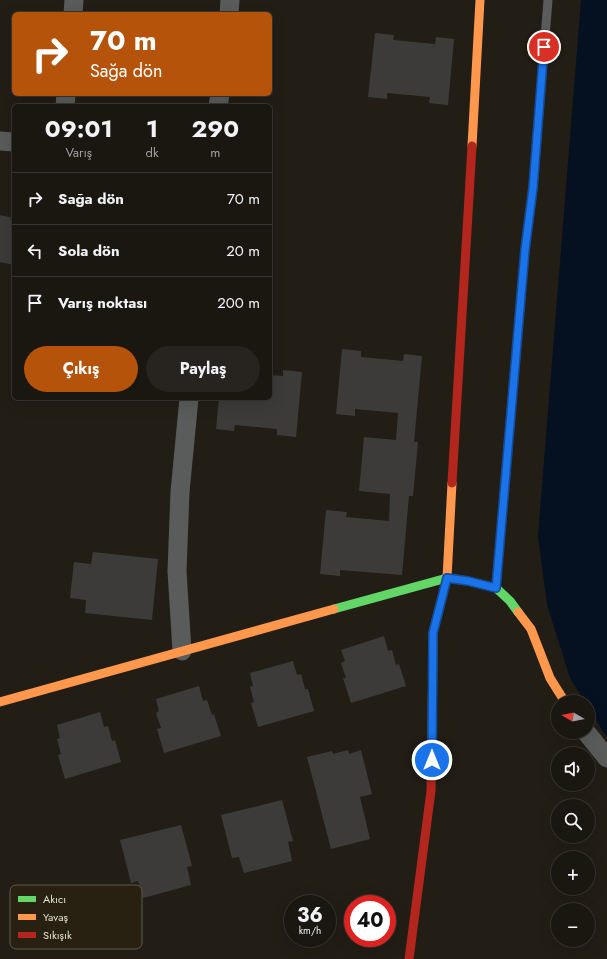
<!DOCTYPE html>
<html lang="tr">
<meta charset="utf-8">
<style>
body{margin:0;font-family:Jost,sans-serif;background:#27231e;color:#f1f3f6;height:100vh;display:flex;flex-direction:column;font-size:15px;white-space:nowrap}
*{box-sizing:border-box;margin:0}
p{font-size:13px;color:#9f9f9f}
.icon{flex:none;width:22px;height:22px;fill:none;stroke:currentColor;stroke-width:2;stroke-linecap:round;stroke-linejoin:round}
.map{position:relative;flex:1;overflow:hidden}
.details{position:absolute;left:12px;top:104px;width:260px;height:296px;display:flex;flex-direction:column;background:#1a1610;border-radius:6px;box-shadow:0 4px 16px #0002,0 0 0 1px #383530}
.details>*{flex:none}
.banner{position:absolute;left:12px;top:12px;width:260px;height:84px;border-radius:6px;box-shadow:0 4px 16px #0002,0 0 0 1px #383530;background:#b45309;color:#fff;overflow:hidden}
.needle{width:26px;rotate:279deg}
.buttons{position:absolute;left:551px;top:695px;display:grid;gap:8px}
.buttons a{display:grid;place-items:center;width:44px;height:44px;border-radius:50%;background:#1a1610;box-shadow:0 4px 16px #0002,0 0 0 1px #383530;font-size:20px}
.speed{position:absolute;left:284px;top:895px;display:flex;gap:8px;font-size:20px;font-weight:700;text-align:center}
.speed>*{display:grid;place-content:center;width:52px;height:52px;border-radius:50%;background:#1a1610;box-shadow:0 4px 16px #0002,0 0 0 1px #383530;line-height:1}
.speed small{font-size:10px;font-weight:400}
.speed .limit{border:6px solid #d22;background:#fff;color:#111}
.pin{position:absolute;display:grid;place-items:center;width:34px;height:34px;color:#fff;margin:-17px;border:2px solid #fff;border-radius:50%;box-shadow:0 1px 4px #0007}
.me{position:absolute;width:44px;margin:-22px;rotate:0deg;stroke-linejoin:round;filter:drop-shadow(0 0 3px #0008)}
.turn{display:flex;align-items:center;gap:14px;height:84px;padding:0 12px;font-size:18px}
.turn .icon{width:52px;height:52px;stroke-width:2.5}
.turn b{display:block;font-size:28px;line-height:34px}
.eta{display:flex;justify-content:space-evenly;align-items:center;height:68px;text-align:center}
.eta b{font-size:24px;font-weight:700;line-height:28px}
.button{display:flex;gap:8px;margin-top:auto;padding:8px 12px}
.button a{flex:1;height:46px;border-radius:24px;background:#b45309;color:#fff;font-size:16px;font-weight:700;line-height:46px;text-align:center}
.button a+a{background:#27231e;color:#f1f3f6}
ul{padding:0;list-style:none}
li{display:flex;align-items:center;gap:12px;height:52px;padding:0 12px;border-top:1px solid #383530}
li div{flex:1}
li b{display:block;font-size:15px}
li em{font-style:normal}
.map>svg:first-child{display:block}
.water{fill:#051021}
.building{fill:#3d3b39}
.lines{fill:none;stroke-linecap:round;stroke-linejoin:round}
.lane{stroke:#5a5c5b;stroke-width:9}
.street{stroke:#5a5c5b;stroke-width:19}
.fast{stroke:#63d668;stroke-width:9}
.slow{stroke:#ff974d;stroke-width:9}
.jam{stroke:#b3261e;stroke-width:9}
.route-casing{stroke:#114b97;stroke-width:10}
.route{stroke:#1a73e8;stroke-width:7}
.key{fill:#282010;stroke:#60594b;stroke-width:1}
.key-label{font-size:11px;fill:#e4dfd5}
</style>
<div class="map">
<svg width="607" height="959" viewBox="0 0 607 959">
<rect width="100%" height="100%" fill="#221e16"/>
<path class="water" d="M581,0H607V736L604,733L588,707V702H585L570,678L547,605L538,536Z"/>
<path class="building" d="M375,33L394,35L393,40L435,44L436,37L454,39L448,105L429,103L430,97L387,93V99L368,97Z
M0,215L14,218V265L0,262Z
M342,349L361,351V357L403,361L404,354L422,356L414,442H418L413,496H409L402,575L340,570V576L320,574L326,510L347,512L346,517L389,521L390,494L359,491L364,437L396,440L398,413L355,409V416L336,414Z
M283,370L302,372L296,437L277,435V429L235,425L234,431L216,429L219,398H270V375L283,376Z
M93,552L158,559L152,620L85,613L86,600L70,598L74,562L91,564Z
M384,636L388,651L392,650L396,665L399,664L406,686L351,703L343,678H346L341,663L345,661L341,650Z
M293,661L297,675L301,674L305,689H308L314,711L258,727L251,703L254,702L250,687L253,686L250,673Z
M199,686L203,701L207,700L212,715L214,714L221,736L164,753L157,729L161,728L156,713L159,711L156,699Z
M100,712L104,727L108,726L112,741L115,740L121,762L65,779L58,755L61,754L57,739L60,738L57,725Z
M348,750L349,754L361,750L372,794L360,797L370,839L331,849L307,757L332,751L333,754Z
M282,800L293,841L288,842L292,861L244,873L239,857L232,858L221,815Z
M181,825L192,866L187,867L191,885L143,898L138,881L131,883L120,840Z"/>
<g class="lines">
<path class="lane" d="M496,588L525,250L533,188L548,0"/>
<path class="street" d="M73,14L74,0
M229,14L230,0
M65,106L66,94
M218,106L220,94
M0,141L14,142
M182,651L177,571L180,492L189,398
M586,732L607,758"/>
<path class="fast" d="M334,609L447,578L468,581L496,588L510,601L518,612"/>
<path class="slow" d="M472,146L480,0
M518,612L531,629L550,678L565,702
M0,702L334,609
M432,743L433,633L447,578L452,483"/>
<path class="jam" d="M452,483L472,146
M409,959L431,791L432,743"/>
</g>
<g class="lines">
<defs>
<path id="route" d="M432,760L433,633L447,578L468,581L496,588L525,250L533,188L544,47"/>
</defs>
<use href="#route" class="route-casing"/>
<use href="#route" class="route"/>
</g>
<rect x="10" y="885" width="132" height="64" rx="6" class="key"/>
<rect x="18" y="896" width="18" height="6" fill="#63d668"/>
<rect x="18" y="914" width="18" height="6" fill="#ff974d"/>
<rect x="18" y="932" width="18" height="6" fill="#b3261e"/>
<g class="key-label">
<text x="43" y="903">Akıcı</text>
<text x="43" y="921">Yavaş</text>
<text x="43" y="939">Sıkışık</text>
</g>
</svg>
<div class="buttons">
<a><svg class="needle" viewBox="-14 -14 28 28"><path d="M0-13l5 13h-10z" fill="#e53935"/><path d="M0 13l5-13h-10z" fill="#9f9f9f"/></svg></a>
<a><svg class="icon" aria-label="sound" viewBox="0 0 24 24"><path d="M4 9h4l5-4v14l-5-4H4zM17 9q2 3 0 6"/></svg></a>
<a><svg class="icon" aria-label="search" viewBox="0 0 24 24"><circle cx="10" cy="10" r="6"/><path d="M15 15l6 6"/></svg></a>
<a>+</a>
<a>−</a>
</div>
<div class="speed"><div>36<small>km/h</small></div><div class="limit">40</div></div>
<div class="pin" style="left:544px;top:47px;background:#d93025"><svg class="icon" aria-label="arrive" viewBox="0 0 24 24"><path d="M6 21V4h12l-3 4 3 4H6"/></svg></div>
<svg class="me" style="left:432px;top:760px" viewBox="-20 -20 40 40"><circle r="17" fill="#1a73e8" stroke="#fff" stroke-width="3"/><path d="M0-11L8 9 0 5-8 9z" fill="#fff"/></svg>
<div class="banner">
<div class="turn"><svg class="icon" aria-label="right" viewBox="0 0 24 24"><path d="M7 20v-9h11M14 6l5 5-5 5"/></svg><div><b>70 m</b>Sağa dön</div></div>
</div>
<section class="details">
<div class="eta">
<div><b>09:01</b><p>Varış</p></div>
<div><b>1</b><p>dk</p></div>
<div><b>290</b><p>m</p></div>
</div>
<ul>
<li><svg class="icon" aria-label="right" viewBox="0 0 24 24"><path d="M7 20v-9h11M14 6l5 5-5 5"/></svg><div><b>Sağa dön</b></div><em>70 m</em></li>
<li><svg class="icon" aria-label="left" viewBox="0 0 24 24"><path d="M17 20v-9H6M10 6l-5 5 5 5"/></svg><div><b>Sola dön</b></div><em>20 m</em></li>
<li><svg class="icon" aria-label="arrive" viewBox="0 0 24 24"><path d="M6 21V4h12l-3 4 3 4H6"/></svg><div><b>Varış noktası</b></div><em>200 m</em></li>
</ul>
<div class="button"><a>Çıkış</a><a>Paylaş</a></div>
</section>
</div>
